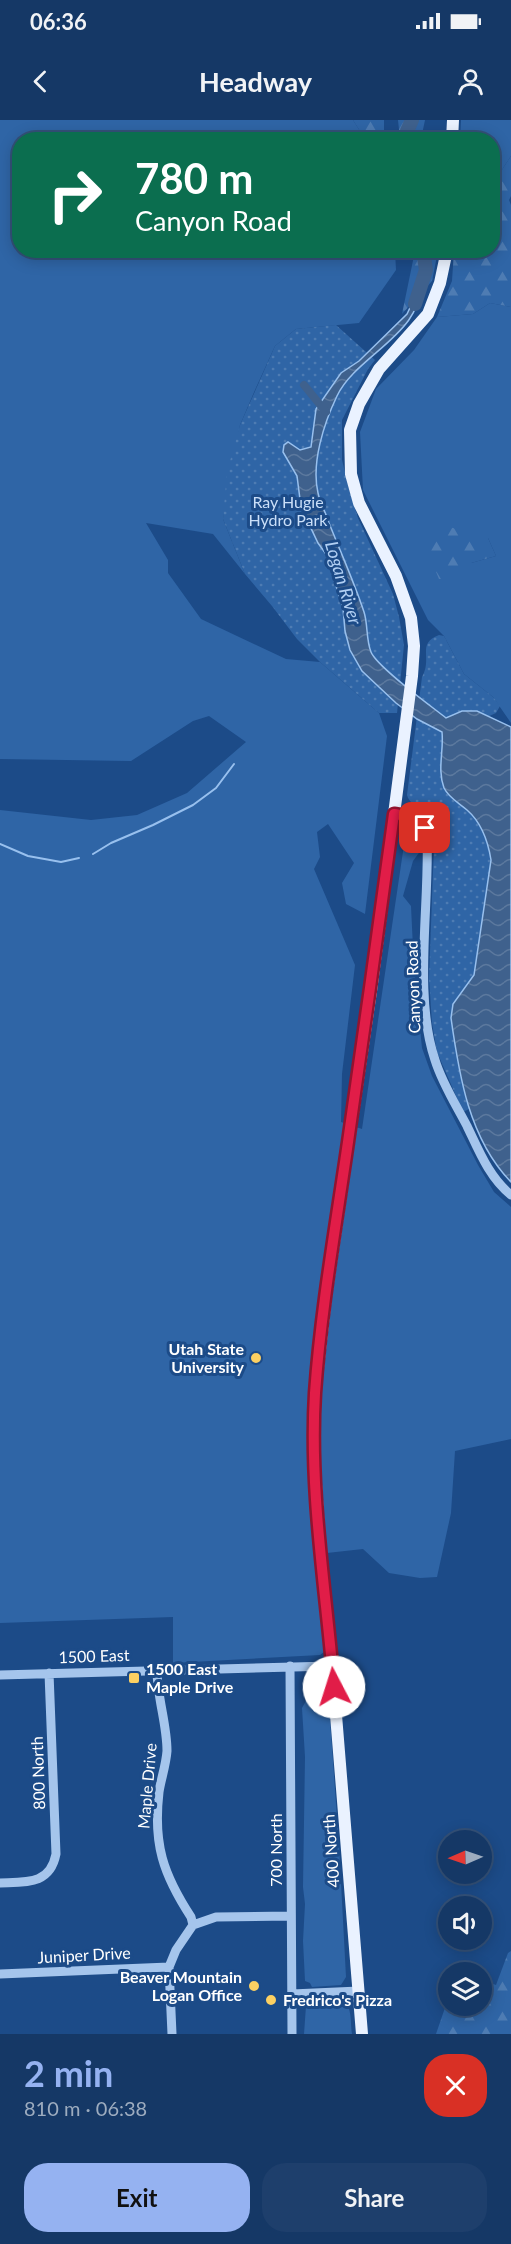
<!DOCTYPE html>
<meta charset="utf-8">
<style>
body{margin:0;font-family:Lato,sans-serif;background:#1e3f6c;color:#f1f3f6;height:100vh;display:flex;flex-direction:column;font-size:22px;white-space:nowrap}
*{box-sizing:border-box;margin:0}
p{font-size:20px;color:#9dacbf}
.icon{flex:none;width:33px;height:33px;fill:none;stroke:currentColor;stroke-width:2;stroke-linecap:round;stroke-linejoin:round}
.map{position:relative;height:1914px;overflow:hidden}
.side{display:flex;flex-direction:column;background:#153866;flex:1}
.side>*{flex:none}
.banner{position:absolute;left:12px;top:12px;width:488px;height:126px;border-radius:24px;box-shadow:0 3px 15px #0003,0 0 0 2px #34527a;background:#0b6e4f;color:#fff;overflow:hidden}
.needle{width:39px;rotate:268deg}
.controls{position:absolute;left:438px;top:1710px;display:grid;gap:12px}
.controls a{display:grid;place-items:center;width:54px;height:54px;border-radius:50%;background:#153866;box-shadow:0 3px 15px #0003,0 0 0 2px #34527a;font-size:30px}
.pin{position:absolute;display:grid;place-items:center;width:51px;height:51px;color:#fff;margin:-26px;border-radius:12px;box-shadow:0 3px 9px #0006}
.me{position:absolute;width:66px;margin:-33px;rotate:355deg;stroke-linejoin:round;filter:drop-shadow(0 0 4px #0008)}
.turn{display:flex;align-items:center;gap:21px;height:126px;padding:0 24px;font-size:27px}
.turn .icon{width:78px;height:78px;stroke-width:2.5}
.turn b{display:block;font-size:42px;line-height:51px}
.round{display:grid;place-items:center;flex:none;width:63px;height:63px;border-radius:24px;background:#1e3f6c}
.summary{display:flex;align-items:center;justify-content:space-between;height:102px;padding:0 24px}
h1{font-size:36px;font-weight:700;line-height:45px;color:#95b2f1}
.cta{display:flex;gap:12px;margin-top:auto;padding:12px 24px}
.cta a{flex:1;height:69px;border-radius:24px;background:#95b2f1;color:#111;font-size:24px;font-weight:700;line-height:69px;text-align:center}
.cta a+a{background:#1e3f6c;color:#f1f3f6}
.status{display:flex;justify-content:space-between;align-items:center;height:42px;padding:0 30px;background:#153866;direction:ltr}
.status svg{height:16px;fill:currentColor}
header{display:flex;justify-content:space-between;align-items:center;height:78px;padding:0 24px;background:#153866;font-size:27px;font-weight:700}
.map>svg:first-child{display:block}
.grass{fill:#2f65a6;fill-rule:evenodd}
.forest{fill:url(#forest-firs)}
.park{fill:url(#park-dots)}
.water{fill:url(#water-waves);stroke:#98c0ee;stroke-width:1.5}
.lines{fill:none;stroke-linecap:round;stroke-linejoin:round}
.stream{stroke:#98c0ee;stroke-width:2}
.canal{stroke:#3f618d;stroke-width:8}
.river{stroke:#3f618d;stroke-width:14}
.minor{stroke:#a5c5ec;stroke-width:9}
.major{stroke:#eaf2ff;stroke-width:12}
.route-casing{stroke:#92132f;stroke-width:15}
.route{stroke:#e11d48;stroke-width:10}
.poi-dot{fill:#fcd062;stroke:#1c4b88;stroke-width:2}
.labels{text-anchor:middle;stroke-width:6;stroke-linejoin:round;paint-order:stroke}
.park-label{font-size:16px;fill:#cadff9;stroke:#1c4b88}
.street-label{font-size:16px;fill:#fff;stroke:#1c4b88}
.poi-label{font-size:16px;font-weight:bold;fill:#fff;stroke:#1c4b88;text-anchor:end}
.water-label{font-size:18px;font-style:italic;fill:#b1cff3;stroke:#1c4b88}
</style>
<div class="status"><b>06:36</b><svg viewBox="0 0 49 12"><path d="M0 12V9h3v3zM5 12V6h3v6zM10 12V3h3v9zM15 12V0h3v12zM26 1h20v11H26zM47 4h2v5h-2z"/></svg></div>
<header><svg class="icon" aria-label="back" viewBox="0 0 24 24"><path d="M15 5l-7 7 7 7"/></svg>Headway<svg class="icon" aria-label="person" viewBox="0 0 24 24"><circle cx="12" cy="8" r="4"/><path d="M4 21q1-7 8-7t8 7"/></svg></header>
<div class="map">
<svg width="511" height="1914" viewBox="0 0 511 1914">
<defs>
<pattern id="forest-firs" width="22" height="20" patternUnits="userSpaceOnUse" patternTransform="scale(1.5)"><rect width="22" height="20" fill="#2f65a6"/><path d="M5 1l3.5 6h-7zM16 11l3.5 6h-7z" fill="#4e7cb3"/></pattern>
<pattern id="park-dots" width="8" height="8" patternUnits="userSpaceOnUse" patternTransform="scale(1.5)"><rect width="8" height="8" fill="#2f65a6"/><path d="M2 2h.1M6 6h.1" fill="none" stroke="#4e7cb3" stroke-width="1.8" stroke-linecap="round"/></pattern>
<pattern id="water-waves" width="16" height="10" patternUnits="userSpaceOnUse" patternTransform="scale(1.5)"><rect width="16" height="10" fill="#3f618d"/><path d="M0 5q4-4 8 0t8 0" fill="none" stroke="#5c799e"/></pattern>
</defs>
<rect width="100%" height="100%" fill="#1c4b88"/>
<path class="grass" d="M0,0H353L365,19L20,20V130L395,131L396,150L359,203L296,209L275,226L255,270L240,305L223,399L245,454L213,414L146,403L168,440V453L201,499L286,539L320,542L379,593L387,616L365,794L346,784L342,763L354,743L328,704L317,712L320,737L314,749L355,845L342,954L341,1002L362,1009L405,718L411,714L419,716L421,730L413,741L403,776L411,786L414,849L422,928L432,956L478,1045L494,1072L511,1087V1319L455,1331L451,1393L437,1457L420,1458L389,1453L363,1429L318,1434L324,1532L320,1535L173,1543V1497L0,1503V690L91,700L137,695L187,673L246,622L209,596L193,601L131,641L0,639Z
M461,0H511V36L492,65V20H460Z
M490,183L511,187V603L493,577L464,554L444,516L428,500L363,370L360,312L376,269L414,230L437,197L473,194ZM488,418L496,436L471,443Z
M321,1557L325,1562L328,1572L339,1725L346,1857L341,1865L312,1867L310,1863L305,1861L303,1821L305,1784L303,1767L305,1637L302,1588L308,1577L314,1575L312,1566L319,1564Z
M338,1877C353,1881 350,1901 352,1914H304L306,1886L311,1883L312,1879Z"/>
<path class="forest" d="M353,0H384V19H365Z
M398,0H425L421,19H400Z
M511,36V76L509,80L511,85V187L490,183L473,194L437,197L452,161L454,131L492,130V65Z
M415,131H438L432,161L402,194Z
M439,404L488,418L496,436L471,443L450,459H439L427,430V409Z
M511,1831V1914H436L448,1879V1886H482V1860L496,1865L508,1833Z"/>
<path class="park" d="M336,205L375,240L368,249L342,300V340L349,369L358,398L393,474L399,497L404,525L397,593H379L320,542L297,519L272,486L245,454L223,399L227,352L240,305L275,226L296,209Z
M439,515L444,516L464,554L493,577L500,586L496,593L485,598L496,720L473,987L463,992L437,932L432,903L429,858L434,726C433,711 430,701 419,690C414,684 409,682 407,675L422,557C433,537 416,524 439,515Z"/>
<path class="water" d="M419,159C428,212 357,234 337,276C324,303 311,343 318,373C320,383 326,393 329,403C341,433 354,462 364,492C368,504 366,520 371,532C377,547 431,586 446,598L462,591H477L511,607V1062C469,1019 459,955 451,898L453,884L474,855L491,740C488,721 482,703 467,690C459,683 449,678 444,668C437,649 444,631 442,612L417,599L396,583L362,551L350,530L345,511L343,488L326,434L318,423L301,387L297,356L283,332L284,325L288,322L300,330L311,327L316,289L341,253L359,241L407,194L415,177Z"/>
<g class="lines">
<path class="stream" d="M0,724L28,736L61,742L79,738
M93,734L111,723L153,705L193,685L216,668L234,644"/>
<path class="canal" d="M304,265L326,292"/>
<path class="river" d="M407,20V11L412,0
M415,184L426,150L423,130"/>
<path class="minor" d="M394,694C411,696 422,698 427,715C430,783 413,876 435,940C442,963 456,985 467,1006C479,1031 489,1057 511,1075
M290,1546L292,1914
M157,1550C157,1577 167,1604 167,1631C166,1645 161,1659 159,1672C153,1724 163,1754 191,1797L193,1805L176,1830L169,1847L172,1914
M0,1555L332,1546
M0,1763C26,1762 50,1765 56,1734L49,1553
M193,1805L216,1797L291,1796
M0,1854L169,1847
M292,1874L359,1871"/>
<path class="major" d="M452,20L453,0
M362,1914L332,1546L319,1410L314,1334L315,1274L326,1176L371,871L412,556L414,526L411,498L396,456L359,383L351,354L350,310L359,284L379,249L428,194L440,163L447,130"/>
</g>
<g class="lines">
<defs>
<path id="route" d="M334,1567C326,1470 309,1371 315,1273C321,1189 336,1105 348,1022C364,913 379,803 394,694C407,696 418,696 425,708"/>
</defs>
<use href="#route" class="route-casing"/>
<use href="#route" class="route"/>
</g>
<g class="poi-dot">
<circle cx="256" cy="1238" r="6"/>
<rect x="128" y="1552" width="12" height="12" rx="3"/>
<circle cx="254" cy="1866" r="6"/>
<circle cx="271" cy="1880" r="6"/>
</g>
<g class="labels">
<g class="park-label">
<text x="288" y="388">Ray Hugie<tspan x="288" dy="18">Hydro Park</tspan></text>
</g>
<g class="street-label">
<text transform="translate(413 867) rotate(-92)" y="6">Canyon Road</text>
<text transform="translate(94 1536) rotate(-2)" y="6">1500 East</text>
<text transform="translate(38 1653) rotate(-92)" y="6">800 North</text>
<text transform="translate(147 1666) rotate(-85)" y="6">Maple Drive</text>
<text transform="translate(276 1730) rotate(-90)" y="6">700 North</text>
<text transform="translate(331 1731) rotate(-94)" y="6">400 North</text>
<text transform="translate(84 1835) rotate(-3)" y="6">Juniper Drive</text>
</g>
<g class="poi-label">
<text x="244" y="1235">Utah State<tspan x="244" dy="18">University</tspan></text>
<text x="146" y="1555" text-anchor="start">1500 East<tspan x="146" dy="18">Maple Drive</tspan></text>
<text x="242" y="1863">Beaver Mountain<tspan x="242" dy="18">Logan Office</tspan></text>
<text x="283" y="1886" text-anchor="start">Fredrico's Pizza</text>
</g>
<g class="water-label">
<text transform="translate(343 463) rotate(73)" y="6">Logan River</text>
</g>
</g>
</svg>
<div class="controls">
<a><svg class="needle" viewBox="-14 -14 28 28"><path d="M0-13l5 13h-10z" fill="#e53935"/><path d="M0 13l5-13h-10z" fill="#9dacbf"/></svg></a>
<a><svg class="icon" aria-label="sound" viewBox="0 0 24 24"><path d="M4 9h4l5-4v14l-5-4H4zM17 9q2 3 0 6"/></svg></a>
<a><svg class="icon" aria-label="layers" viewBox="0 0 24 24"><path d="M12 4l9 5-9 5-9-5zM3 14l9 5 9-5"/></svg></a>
</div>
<div class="pin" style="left:425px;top:708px;background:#d93025"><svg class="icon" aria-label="arrive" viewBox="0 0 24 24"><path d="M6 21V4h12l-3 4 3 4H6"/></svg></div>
<svg class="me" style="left:334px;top:1567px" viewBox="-20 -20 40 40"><circle r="19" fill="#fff"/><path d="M0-13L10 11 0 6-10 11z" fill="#e11d48"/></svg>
<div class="banner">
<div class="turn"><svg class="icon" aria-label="right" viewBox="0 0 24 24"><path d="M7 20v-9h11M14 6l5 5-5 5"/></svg><div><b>780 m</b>Canyon Road</div></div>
</div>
</div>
<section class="side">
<div class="summary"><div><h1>2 min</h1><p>810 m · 06:38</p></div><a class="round" style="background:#d93025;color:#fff"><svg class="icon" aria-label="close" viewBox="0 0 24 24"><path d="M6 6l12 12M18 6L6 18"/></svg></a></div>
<div class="cta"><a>Exit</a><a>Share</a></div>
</section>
